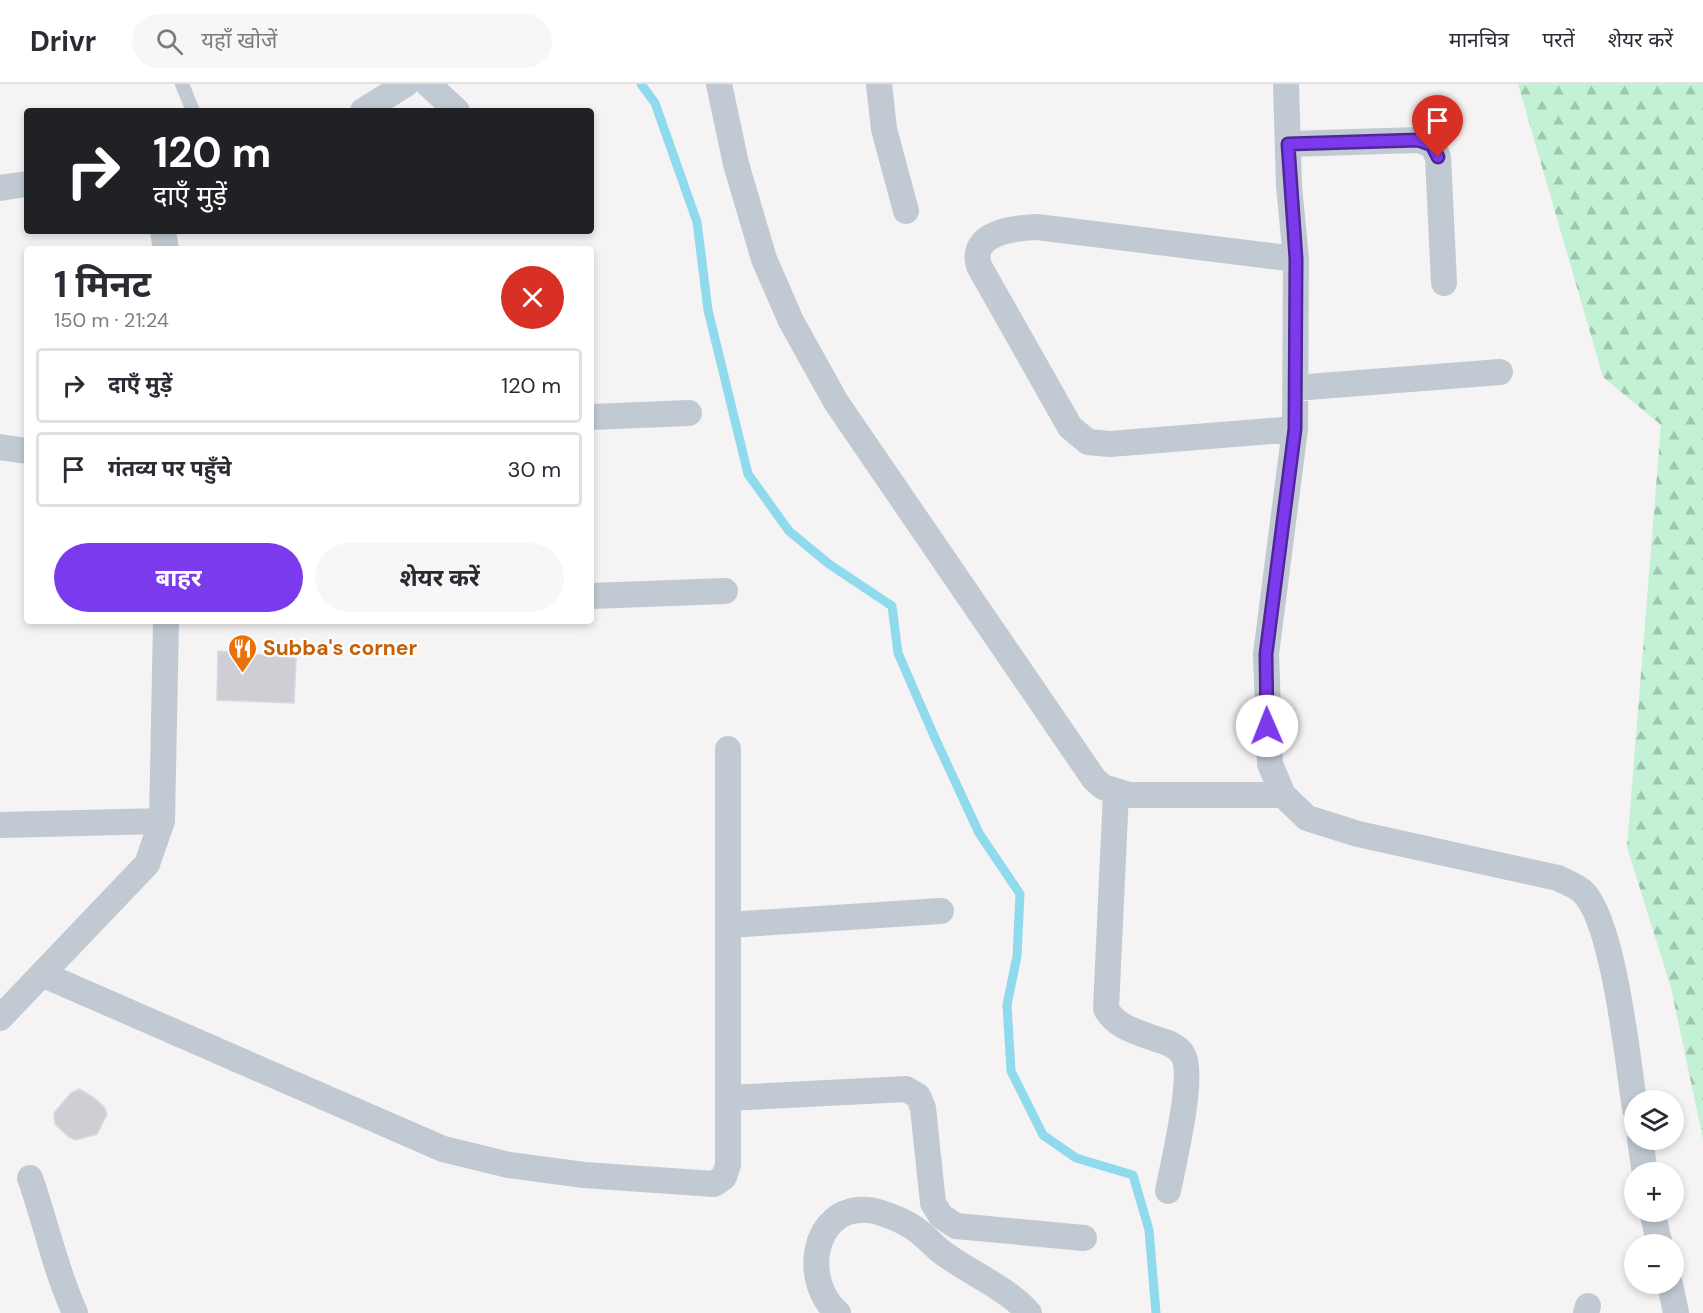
<!DOCTYPE html>
<html lang="hi">
<meta charset="utf-8">
<style>
body{margin:0;font-family:"DM Sans","Noto Sans Devanagari",sans-serif;background:#f7f7f7;color:#2b2b33;height:100vh;display:flex;flex-direction:column;font-size:22px;white-space:nowrap}
*{box-sizing:border-box;margin:0}
p{font-size:20px;color:#7c7c81}
.icon{flex:none;width:33px;height:33px;fill:none;stroke:currentColor;stroke-width:2;stroke-linecap:round;stroke-linejoin:round}
.map{position:relative;flex:1;overflow:hidden}
.side{position:absolute;left:24px;top:162px;width:570px;height:378px;display:flex;flex-direction:column;background:#fff;border-radius:6px;box-shadow:0 3px 9px #0003}
.side>*{flex:none}
.hud{position:absolute;left:24px;top:24px;width:570px;height:126px;border-radius:6px;box-shadow:0 3px 9px #0003;background:#202124;color:#fff;overflow:hidden}
.controls{position:absolute;left:1624px;top:1006px;display:grid;gap:12px}
.controls a{display:grid;place-items:center;width:60px;height:60px;border-radius:50%;background:#fff;box-shadow:0 3px 9px #0003;font-size:30px}
.pin{position:absolute;display:grid;place-items:center;width:51px;height:51px;color:#fff;margin:-62px -26px;border-radius:50% 50% 50% 0;rotate:-45deg;box-shadow:0 0 6px #0007}
.pin .icon{rotate:45deg}
.me{position:absolute;width:66px;margin:-33px;rotate:359deg;stroke-linejoin:round;filter:drop-shadow(0 0 4px #0008)}
.turn{display:flex;align-items:center;gap:21px;height:126px;padding:0 30px;font-size:27px}
.turn .icon{width:78px;height:78px;stroke-width:2.5}
.turn b{display:block;font-size:42px;line-height:51px}
.round{display:grid;place-items:center;flex:none;width:63px;height:63px;border-radius:32px;background:#f7f7f7}
.headline{display:flex;align-items:center;justify-content:space-between;height:102px;padding:0 30px}
h1{font-size:36px;font-weight:700;line-height:45px}
.action{display:flex;gap:12px;margin-top:auto;padding:12px 30px}
.action a{flex:1;height:69px;border-radius:36px;background:#7c3aed;color:#fff;font-size:24px;font-weight:700;line-height:69px;text-align:center}
.action a+a{background:#f7f7f7;color:#2b2b33}
ul{padding:0;list-style:none}
li{display:flex;align-items:center;gap:18px;height:75px;margin:0 12px 9px;padding:0 18px;border:3px solid #e1e1e2;border-radius:6px}
li div{flex:1}
li b{display:block;font-size:22px}
li em{font-style:normal}
header{display:flex;align-items:center;gap:36px;box-sizing:border-box;height:84px;padding:0 30px;background:#fff;border-bottom:2px solid #e1e1e2}
header strong{font-size:28px}
nav{display:flex;gap:33px;margin-inline-start:auto;font-size:21px}
.search{width:420px;height:54px;background:#f7f7f7;display:flex;align-items:center;gap:15px;box-sizing:border-box;padding:0 21px;border-radius:33px;color:#7c7c81;font-size:22px}
.map>svg:first-child{display:block}
.forest{fill:url(#forest-firs)}
.lines{fill:none;stroke-linecap:round;stroke-linejoin:round}
.stream{stroke:#90daee;stroke-width:9}
.building{fill:#cdcfd5;stroke:#d7d9de;stroke-width:1.5}
.service{stroke:#c1cad2;stroke-width:14}
.minor{stroke:#c1cad2;stroke-width:26}
.route-casing{stroke:#51269a;stroke-width:15}
.route{stroke:#7c3aed;stroke-width:10}
.labels{text-anchor:middle;stroke-width:4.5;stroke-linejoin:round;paint-order:stroke}
.food-label{font-size:21px;font-weight:bold;fill:#c56008;stroke:#fff;text-anchor:start}
</style>
<header>
<strong>Drivr</strong>
<div class="search"><svg class="icon" aria-label="search" viewBox="0 0 24 24"><circle cx="10" cy="10" r="6"/><path d="M15 15l6 6"/></svg>यहाँ खोजें</div>
<nav><a>मानचित्र</a><a>परतें</a><a>शेयर करें</a></nav>
</header>
<div class="map">
<svg width="1703" height="1229" viewBox="0 0 1703 1229">
<defs>
<pattern id="forest-firs" width="22" height="20" patternUnits="userSpaceOnUse" patternTransform="scale(1.5)"><rect width="22" height="20" fill="#c3f1d5"/><path d="M5 1l3.5 6h-7zM16 11l3.5 6h-7z" fill="#a0c6b0"/></pattern>
</defs>
<rect width="100%" height="100%" fill="#f5f3f3"/>
<path class="forest" d="M1518,0H1703V1055L1671,904L1627,763L1661,341L1603,293Z"/>
<g class="lines">
<path class="stream" d="M641,0L655,19L697,138L708,226L748,390L789,447L829,480L892,522L898,569L934,652L979,749L1020,810L1017,872L1007,921L1011,987L1043,1051L1076,1074L1133,1091L1149,1146L1156,1229"/>
</g>
<path class="building" d="M218,567L296,574L294,619L217,616Z
M79,1005L93,1013L104,1023L107,1030L97,1050L76,1056L69,1053L55,1040L54,1029L71,1009Z"/>
<g class="lines">
<path class="service" d="M182,0L193,27"/>
<path class="minor" d="M428,0L457,27
M719,0L736,80L764,175L791,237L836,318L1094,695L1103,703L1129,711H1283
M879,0L884,45L906,127
M1286,0L1289,102L1296,175L1295,345L1266,570L1270,680L1283,711L1307,734L1358,750L1558,794C1566,798 1576,802 1582,807C1614,836 1628,979 1635,1025
M363,27L406,0
M1288,60L1418,56L1432,61L1438,73L1444,199
M0,104L27,100
M163,147L166,165
M1295,304L1500,288
M591,333L689,329
M1295,345L1110,360L1088,358L1070,343L979,182C969,149 1013,144 1037,143L1296,175
M0,363L27,367
M591,512L725,507
M1116,708L1106,925C1116,943 1137,948 1156,955C1166,958 1177,961 1183,971C1195,991 1173,1081 1168,1107
M0,741L162,737
M728,841L941,827
M44,891L443,1065L509,1081L584,1091L714,1100L724,1093L728,1081V665
M0,934L147,780L162,737L166,537
M728,1014L906,1005L918,1012L923,1024L933,1119L941,1132L956,1142L1084,1154
M1640,1056L1645,1089
M30,1094C46,1139 55,1185 75,1229
M1652,1128L1660,1161
M1670,1200L1676,1229
M838,1229C802,1200 810,1122 868,1126C880,1127 901,1136 911,1142C923,1149 932,1161 943,1169C970,1189 1007,1204 1029,1229
M1586,1229L1588,1222"/>
</g>
<g class="lines">
<defs>
<path id="route" d="M1267,642L1266,570L1295,345L1296,175L1288,60L1418,56L1432,61L1438,73"/>
</defs>
<use href="#route" class="route-casing"/>
<use href="#route" class="route"/>
</g>
<defs>
<symbol id="restaurant-pin" viewBox="-11 -11 22 30"><path d="M0 17L-7.5 6A9.5 9.5 0 1 1 7.5 6Z" fill="#e8710a" stroke="#fff"/><path d="M-5-6h1v4h1v-4h1v4h1v-4h1v5L-1.5 .5V6h-2V.5L-5-1ZM5-6V6H3V1.5H1.5Q1.5-4 5-6Z" fill="#fff"/></symbol>
</defs>
<g fill-rule="evenodd">
<use href="#restaurant-pin" x="226" y="548" width="33" height="45"/>
</g>
<g class="labels">
<g class="food-label">
<text x="263" y="571">Subba's corner</text>
</g>
</g>
</svg>
<div class="controls">
<a><svg class="icon" aria-label="layers" viewBox="0 0 24 24"><path d="M12 4l9 5-9 5-9-5zM3 14l9 5 9-5"/></svg></a>
<a>+</a>
<a>−</a>
</div>
<div class="pin" style="left:1438px;top:73px;background:#d93025"><svg class="icon" aria-label="arrive" viewBox="0 0 24 24"><path d="M6 21V4h12l-3 4 3 4H6"/></svg></div>
<svg class="me" style="left:1267px;top:642px" viewBox="-20 -20 40 40"><circle r="19" fill="#fff"/><path d="M0-13L10 11 0 6-10 11z" fill="#7c3aed"/></svg>
<div class="hud">
<div class="turn"><svg class="icon" aria-label="right" viewBox="0 0 24 24"><path d="M7 20v-9h11M14 6l5 5-5 5"/></svg><div><b>120 m</b>दाएँ मुड़ें</div></div>
</div>
<section class="side">
<div class="headline"><div><h1>1 मिनट</h1><p>150 m · 21:24</p></div><a class="round" style="background:#d93025;color:#fff"><svg class="icon" aria-label="close" viewBox="0 0 24 24"><path d="M6 6l12 12M18 6L6 18"/></svg></a></div>
<ul>
<li><svg class="icon" aria-label="right" viewBox="0 0 24 24"><path d="M7 20v-9h11M14 6l5 5-5 5"/></svg><div><b>दाएँ मुड़ें</b></div><em>120 m</em></li>
<li><svg class="icon" aria-label="arrive" viewBox="0 0 24 24"><path d="M6 21V4h12l-3 4 3 4H6"/></svg><div><b>गंतव्य पर पहुँचे</b></div><em>30 m</em></li>
</ul>
<div class="action"><a>बाहर</a><a>शेयर करें</a></div>
</section>
</div>
